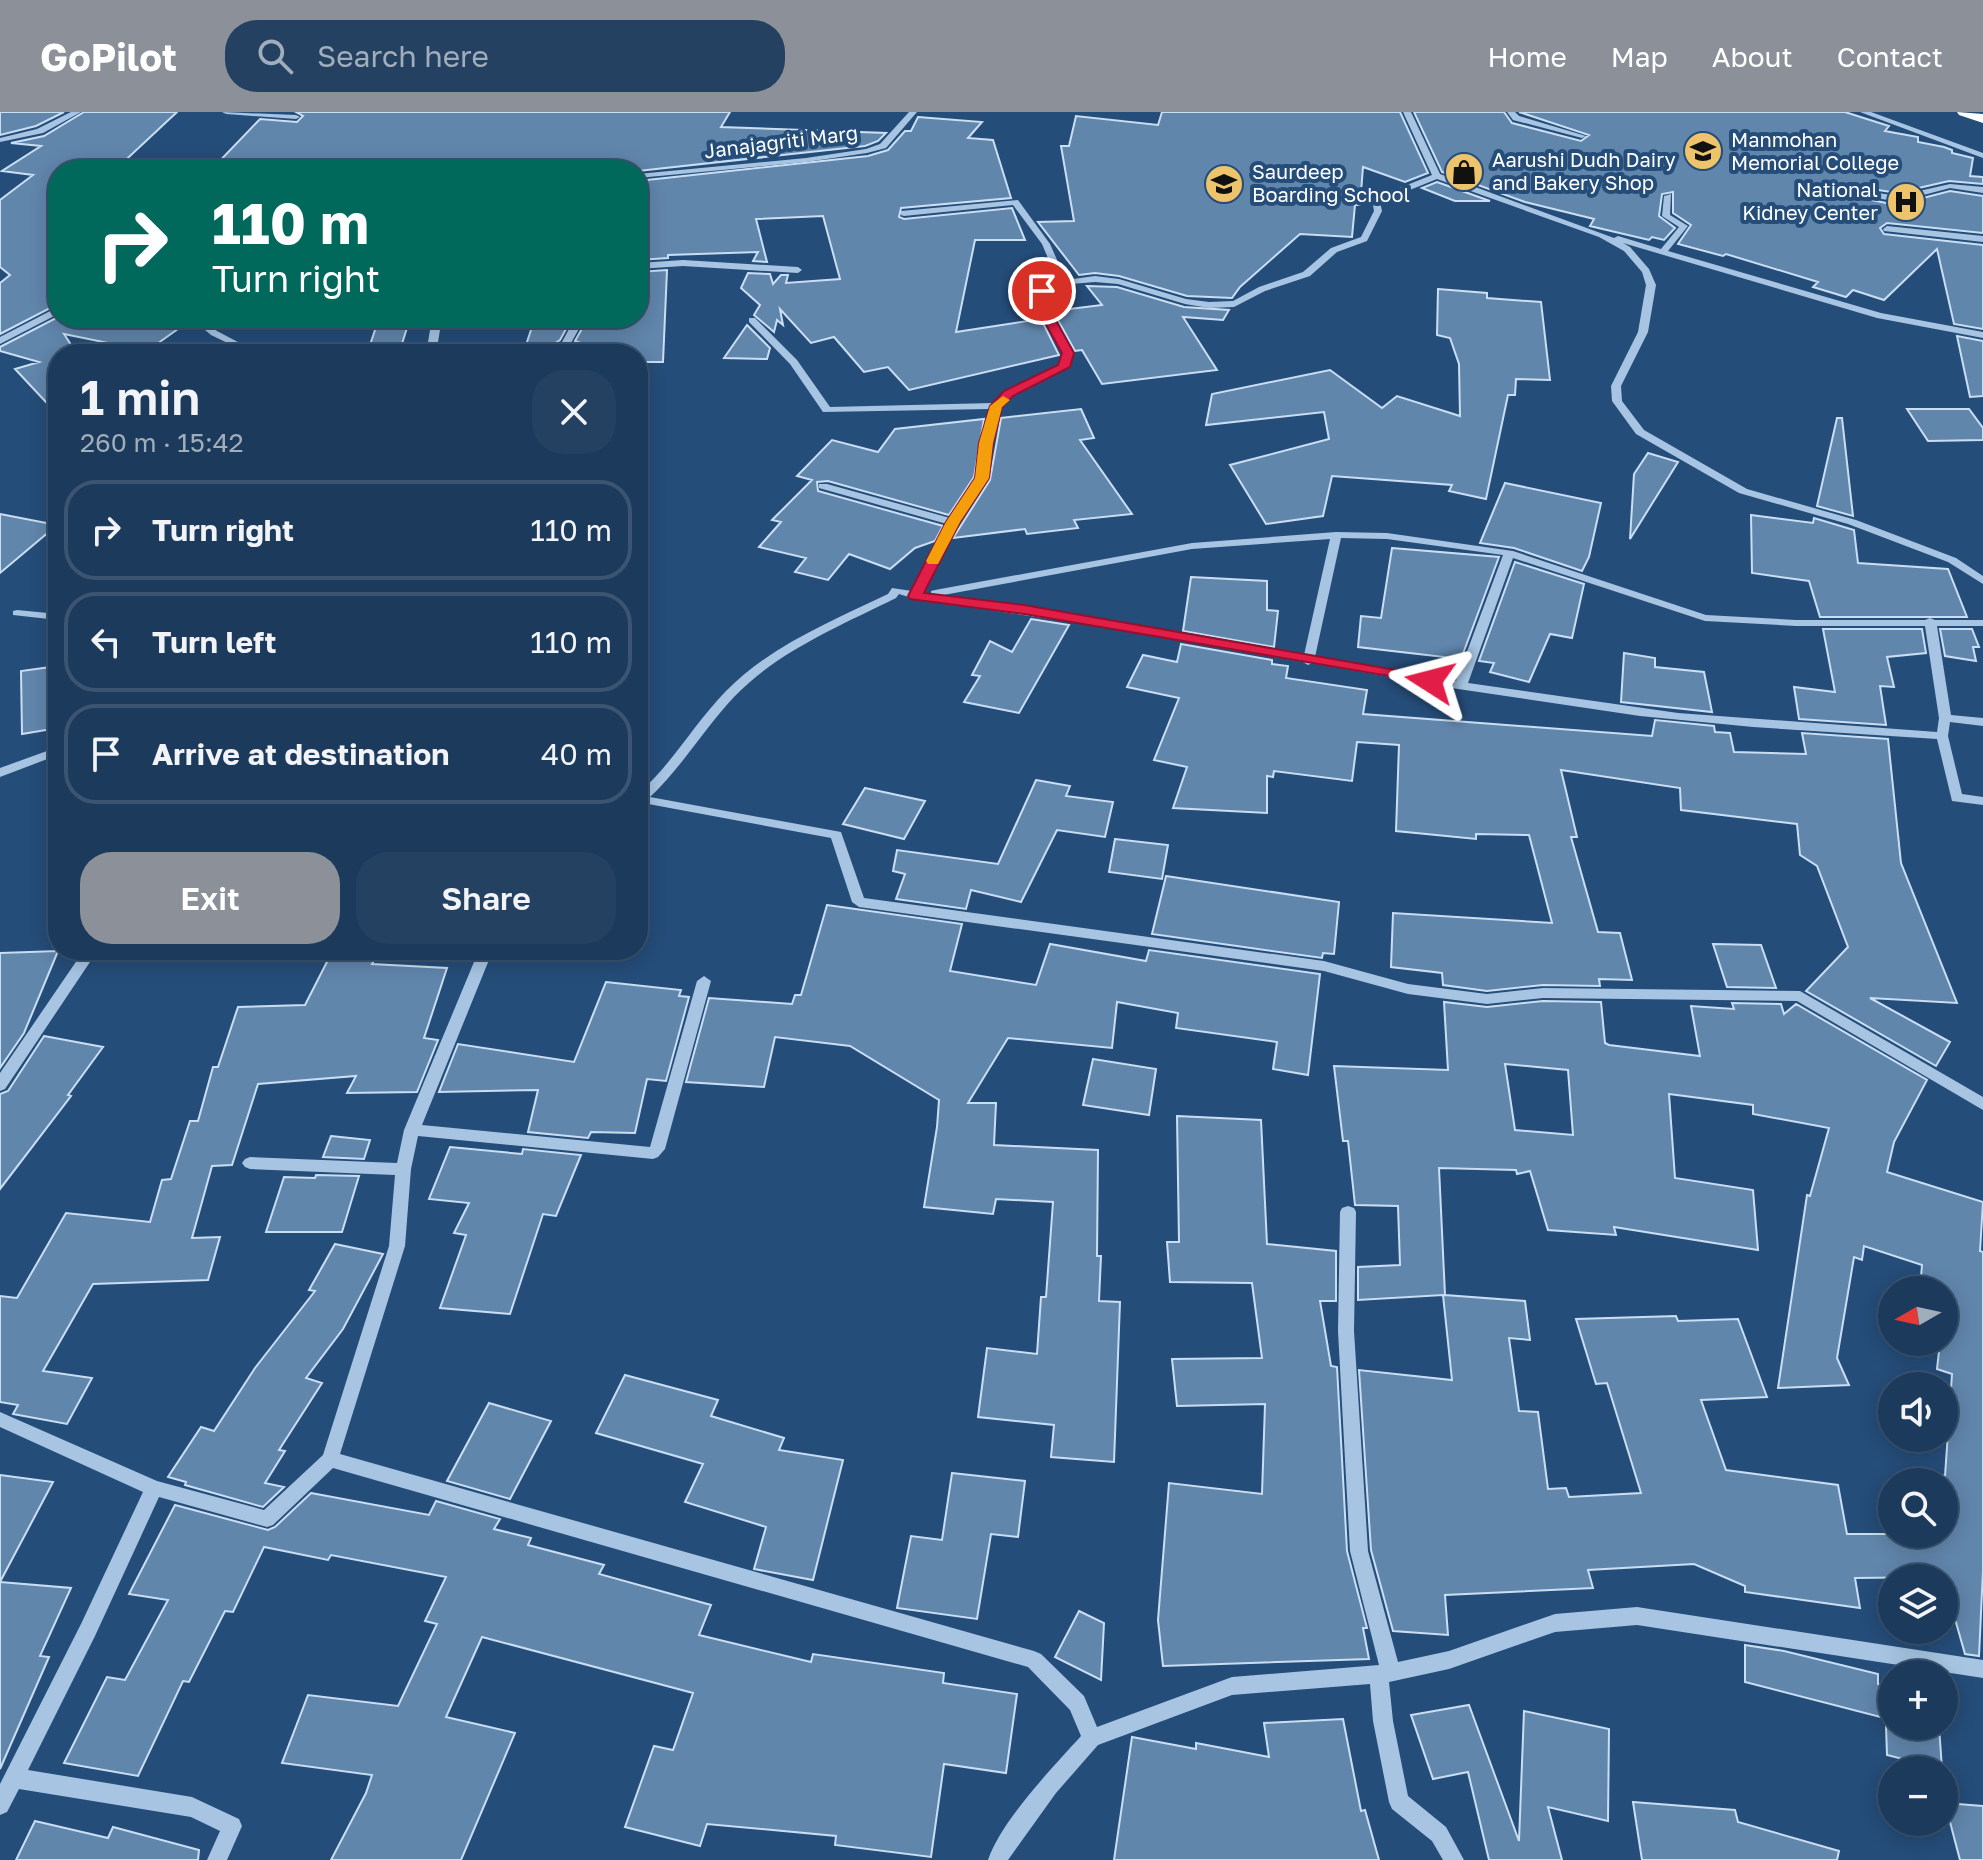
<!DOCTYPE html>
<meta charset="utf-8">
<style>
body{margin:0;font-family:"Golos Text",sans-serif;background:#254161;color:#f1f3f6;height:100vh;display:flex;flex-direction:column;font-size:30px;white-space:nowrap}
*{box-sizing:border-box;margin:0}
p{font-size:26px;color:#a0adbb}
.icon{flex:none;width:44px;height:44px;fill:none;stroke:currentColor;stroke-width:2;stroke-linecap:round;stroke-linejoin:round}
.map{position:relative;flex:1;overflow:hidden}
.details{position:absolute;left:48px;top:232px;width:600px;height:616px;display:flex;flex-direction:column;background:#1c3a5b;border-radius:32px;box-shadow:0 4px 20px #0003,0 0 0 2px #3a5471}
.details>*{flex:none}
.top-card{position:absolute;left:48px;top:48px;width:600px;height:168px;border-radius:32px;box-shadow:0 4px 20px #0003,0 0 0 2px #3a5471;background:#00695c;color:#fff;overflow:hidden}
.needle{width:52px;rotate:261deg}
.fabs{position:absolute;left:1878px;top:1164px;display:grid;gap:16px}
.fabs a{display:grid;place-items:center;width:80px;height:80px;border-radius:50%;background:#1c3a5b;box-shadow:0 4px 20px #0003,0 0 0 2px #3a5471;font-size:40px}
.pin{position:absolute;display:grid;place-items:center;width:68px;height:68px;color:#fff;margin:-34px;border:4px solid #fff;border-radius:50%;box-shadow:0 2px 8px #0007}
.me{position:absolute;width:88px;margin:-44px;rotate:279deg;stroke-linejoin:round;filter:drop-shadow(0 0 6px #0008)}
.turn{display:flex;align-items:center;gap:28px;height:168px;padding:0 32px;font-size:36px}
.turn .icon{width:104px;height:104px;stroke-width:2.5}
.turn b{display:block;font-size:56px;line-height:68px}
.round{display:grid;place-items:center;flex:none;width:84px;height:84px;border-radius:32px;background:#254161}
.head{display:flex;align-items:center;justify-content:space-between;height:136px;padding:0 32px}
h1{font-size:48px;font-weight:600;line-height:60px}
.action{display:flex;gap:16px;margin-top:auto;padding:16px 32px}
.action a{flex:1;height:92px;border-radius:32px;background:#8c9099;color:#fff;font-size:32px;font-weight:600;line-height:92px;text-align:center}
.action a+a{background:#254161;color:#f1f3f6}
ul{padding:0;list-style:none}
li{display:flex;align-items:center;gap:24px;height:100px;margin:0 16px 12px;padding:0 16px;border:4px solid #3a5471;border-radius:32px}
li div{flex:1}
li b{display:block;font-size:30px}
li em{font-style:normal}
header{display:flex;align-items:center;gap:48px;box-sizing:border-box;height:112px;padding:0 40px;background:#8c9099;color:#fff}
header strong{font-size:38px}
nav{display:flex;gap:44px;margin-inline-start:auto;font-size:28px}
.search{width:560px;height:72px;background:#254161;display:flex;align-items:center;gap:20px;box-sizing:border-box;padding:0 28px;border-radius:32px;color:#a0adbb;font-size:30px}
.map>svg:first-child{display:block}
.building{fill:#6186ac;stroke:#cadef3;stroke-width:2;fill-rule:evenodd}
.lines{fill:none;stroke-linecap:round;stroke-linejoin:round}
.minor{fill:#a7c5e3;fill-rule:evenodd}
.highway{fill:#fff;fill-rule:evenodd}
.route{fill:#e11d48;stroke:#92132f;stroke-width:2}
.slow{fill:#f59e0b}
.labels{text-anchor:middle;stroke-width:8;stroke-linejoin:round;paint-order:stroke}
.far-poi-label{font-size:20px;fill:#fff;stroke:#254d79;text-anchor:start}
.far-street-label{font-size:20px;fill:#fff;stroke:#254d79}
</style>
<header>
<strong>GoPilot</strong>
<div class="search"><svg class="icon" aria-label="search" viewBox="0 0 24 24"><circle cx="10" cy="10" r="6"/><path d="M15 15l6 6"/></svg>Search here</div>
<nav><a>Home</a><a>Map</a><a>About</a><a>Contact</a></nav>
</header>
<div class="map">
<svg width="1983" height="1748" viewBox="0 0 1983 1748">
<rect width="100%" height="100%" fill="#254d79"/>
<path class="building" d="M0,0H64L36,14L0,23Z
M84,0H177L115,58H58V192L0,222V171L10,163L0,155V88L33,63L2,59L41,34L11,31L44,24Z
M296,0H730L721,15L886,21L878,29L865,34L638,59L211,58L260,7L297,10L303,4Z
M1162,0H1400L1428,61L1405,70L1363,55L1360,93H1355L1352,125L1300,122L1240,175L1232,186L1187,184L1119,164L1095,161L1079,163L1038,110L1074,109L1061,34H1069L1076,4L1158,13Z
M1414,0H1504L1512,11L1581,29L1589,23L1519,0H1845L1889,14L1885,19L1918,25V30L1944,35L1952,38V41L1973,46L1970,64L1983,65V72L1949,69L1897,81L1847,73L1840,79L1842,82L1896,93L1950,79L1983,84V121L1887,111L1880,116L1884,122L1983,133V217L1954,212L1937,137L1884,188L1853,178L1846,185L1813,175L1818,170L1726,142L1723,144L1678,132L1691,113L1673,101V80L1662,82L1659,104L1675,116L1664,128L1652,125L1649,128L1590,114L1594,107L1525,90L1442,60Z
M918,5L982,10L968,26L993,28L1011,86L901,96L899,105L904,107L1012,96L1025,128H975L956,220L1041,207L1059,243L909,278L888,255L864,260L834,225L811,231L780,197L783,213L777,208L774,220L754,203L760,193L741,176L748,161L770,162L773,172L781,163H788L786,171L840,167L823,104L756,107L767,150L753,149L758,140L668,143V146L638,148V69L868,44L888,38L905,19H911Z
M1437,70L1490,89H1455L1422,76Z
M667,158L663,250H638V242H611L575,229L588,206H638V160Z
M1087,174L1117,175L1184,195L1229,198L1223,208L1183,205L1217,258L1102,272L1082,238L1075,239L1053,199L1102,193Z
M1438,177L1487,181V186L1541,190L1550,268L1516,267L1515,283H1508L1486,387L1449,379L1452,373L1332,364L1323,404L1266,412L1230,353L1329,327L1324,300L1206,313L1212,282L1330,258L1382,296L1397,284L1460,304L1459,252L1450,226L1437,223Z
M58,205L140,206L178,217L147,239L64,222L77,242H58V303L15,257L39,250L0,239V235Z
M379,206H410L401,235L369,236Z
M535,206H572L560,228L538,242H523Z
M747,213L770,236L767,247L724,246Z
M1957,224L1983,229V284L1970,285Z
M1081,297L1094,326L1080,328L1132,402L1074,408L1078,416L1027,422L1025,417L953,426L990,368L1001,306Z
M1907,297H1969L1983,316V328L1928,329Z
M1837,306H1842L1853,404L1817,394Z
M984,307L974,365L949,403L828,369L817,370L818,379L943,414L935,429L915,436L890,457L849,442L828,468L795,460L806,446L759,435L781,410L772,408L812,368L797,364L832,328L878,340L895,317Z
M1648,341L1678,350L1630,427L1634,362Z
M1505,371L1601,391L1589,445L1582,459L1514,436L1480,431Z
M0,402L57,413L0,461Z
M1751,403L1813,411L1814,406L1854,418L1858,451L1948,457L1967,505H1820L1809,469L1752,461Z
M1392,436L1499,445L1461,547L1358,535L1361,504L1381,506Z
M1515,450L1584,472L1572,526L1550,522L1529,570L1490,560L1494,551L1479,549Z
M1191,465L1267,469V498L1278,499L1274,535L1183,519Z
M1031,507L1069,513L1019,601L964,590L980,564L972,563L990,529L1012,540Z
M1823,517H1922L1926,541L1887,545L1894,575L1880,574L1886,613L1799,607L1794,575L1835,580Z
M1940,517H1972L1979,535H1973L1976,549L1945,544Z
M1181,532L1272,548V552L1288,554L1286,566L1367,578L1363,602L1652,624L1655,608L1714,614L1715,620L1730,621L1734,640L1806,642L1802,621L1888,627L1901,751L1957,891L1870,886L1950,930L1936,954L1806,879L1848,835L1817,754L1800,743L1797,712L1681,698L1680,676L1561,658L1577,725H1571L1598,820L1620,821L1632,868L1599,867L1600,874L1543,873L1487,879L1443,873L1442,861L1391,855L1393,801L1552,811L1529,723L1476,722V727L1396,719L1399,633L1357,630L1352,669L1274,659L1273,665L1267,664V701L1173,696L1187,655L1154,648L1179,586L1127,575L1143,543L1177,550Z
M1624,541L1655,546V555L1704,560L1712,600L1621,590Z
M58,554V616L22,622L21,559Z
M1036,668L1070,674L1066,684L1113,690L1105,725L1057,718L1021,790L971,778L966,797L896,787L905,762L893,759L897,738L998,752Z
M865,676L925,689L904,727L843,712Z
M1115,727L1168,733L1162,767L1109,760Z
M1166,764L1339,790L1334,842L1323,841L1322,846L1152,822Z
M827,793L962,812L950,859L1036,873L1050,832L1146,849L1149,838L1320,862L1308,963L1273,957L1277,930L1176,916L1178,901L1117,890L1112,936L1008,926L968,991H996L994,1033L1098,1038L1097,1144H1101L1099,1189L1120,1190L1114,1350L1051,1345L1054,1313L978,1305L987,1236L1037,1242L1041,1185H1046L1053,1090L996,1087L993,1102L924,1095L937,1015L939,988L850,934L775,925L764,975L686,970L709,886L792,892L795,883H801Z
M1713,832L1761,833L1776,876L1727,875Z
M333,838L378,842L372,852L447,856L424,926L438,928L417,980L347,981L356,964L258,972L232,1053L212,1054L192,1126L220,1125L208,1168L93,1172L43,1259L92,1266L67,1312L13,1302L18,1293L0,1290V1184L17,1186L66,1101L150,1110L162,1068L171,1067L190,1009H198L213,955H218L238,895L305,893Z
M58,839L24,921L0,956V841Z
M606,870L681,878L679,884L689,885L666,969L647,967L635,1021L591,1020L588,1026L528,1020L538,978L439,980L458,932L574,950Z
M1543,889L1601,890L1605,931L1609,933L1700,944L1691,894L1734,897L1732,891L1781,892L1784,902L1796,892L1927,968L1894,1030L1887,1060L1983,1090L1980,1139L1983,1140V1458L1979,1544L1965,1542L1943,1465L1855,1466L1860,1496L1745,1480V1474L1694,1452L1588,1458L1593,1476L1445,1483L1448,1523L1393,1519L1371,1438L1359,1258L1452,1268L1443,1183L1358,1188V1155L1400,1153L1398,1094L1355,1093L1348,1029H1343L1334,954L1448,958L1444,890L1487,895ZM1505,952L1568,958L1573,1023L1515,1018ZM1669,982L1753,993V1002L1829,1016L1810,1084L1807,1083L1778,1276L1849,1273L1837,1246L1854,1145L1862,1148L1864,1134L1922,1153L1921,1165L1944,1173V1230H1940L1937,1257L1952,1262L1945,1364L1927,1359V1370H1944V1422H1847L1838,1373L1726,1358L1701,1288L1767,1285L1738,1207L1678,1209L1676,1204L1576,1207L1596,1272L1607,1271L1641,1381L1569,1385L1566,1376L1548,1377L1538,1300L1519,1299L1509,1226L1530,1228L1525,1189L1445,1183L1439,1056L1516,1058L1517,1062L1530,1059L1548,1118L1616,1123L1614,1115L1758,1138L1753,1078L1675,1066Z
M44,924L103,935L68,983L71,984L0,1077V982L8,979Z
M1093,947L1156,957L1149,1003L1083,993Z
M1177,1004L1261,1008L1267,1132L1336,1139V1189H1320L1331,1254L1337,1255L1347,1439L1367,1516H1363L1369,1547L1163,1554L1158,1508L1169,1371L1262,1382L1265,1292L1177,1294L1172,1247L1262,1246L1252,1171L1170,1170L1167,1130H1179Z
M331,1024L370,1028L364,1047L323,1045Z
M450,1035L522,1042L523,1037L581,1043L556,1104L543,1102L510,1202L440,1196L466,1123L454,1121L469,1091L429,1087Z
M316,1063L359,1064L342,1120H266L284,1065L315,1066Z
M335,1132L383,1142L343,1217L306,1266L322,1271L279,1338L285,1339L265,1371L284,1375L263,1395L185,1373L186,1370L168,1365L201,1315L214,1319L255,1256L315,1179L309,1178Z
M625,1263L718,1288L711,1304L784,1326L779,1338L843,1348L813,1468L754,1457L766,1415L685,1390L703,1352L596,1321Z
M489,1291L551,1309L510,1387L447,1369Z
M952,1361L1025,1369L1018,1425L991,1422L977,1507L897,1496L911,1424L942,1428Z
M0,1363L53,1370L0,1470L71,1476L40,1544L49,1545L0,1657Z
M311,1381L429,1403L436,1389L500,1407L494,1417L531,1426L528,1433L604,1453L599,1462L711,1493L699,1523L811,1550L813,1542L944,1561L943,1571L1017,1582L1006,1661L944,1652L931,1745L835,1733L836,1724L707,1712L700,1734L625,1715L654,1634L673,1638L693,1581L482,1525L446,1605L515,1621L461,1748H331L366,1681L372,1663L282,1651L308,1583L398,1594L437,1512L425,1509L446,1465L331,1443L328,1448L264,1435L233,1500L225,1499L189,1570L183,1569L138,1664L64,1651L107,1565L125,1568L168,1488L129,1482L175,1393L268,1418L275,1415Z
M1079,1499L1104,1511L1101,1568L1055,1545Z
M1745,1533L1784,1539L1878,1562V1572L1892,1576V1608L1745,1570Z
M1469,1593L1519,1729L1524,1599L1609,1617L1608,1709L1548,1695L1562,1748H1489L1468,1660L1433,1667L1411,1603Z
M1343,1607L1361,1699L1365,1698L1379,1748H1114L1132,1625L1196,1637V1631L1269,1645L1264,1611Z
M1886,1614H1939L1942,1657L1887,1643Z
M1633,1690L1735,1698L1738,1710L1839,1739L1837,1748H1642Z
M1945,1691L1983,1694V1748H1960Z
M35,1709L108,1726L113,1715L199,1738L198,1748H16Z"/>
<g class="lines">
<path class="minor" d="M71,0H81L43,21L0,30V26L37,17Z
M222,0L296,3L300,5L296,7L226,2Z
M909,0H917L886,36L867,41L806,50L638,66V62L806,46L866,37L880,32Z
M1403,0H1411L1440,62L1614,126L1618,124L1661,137L1679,115L1662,104L1664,84L1671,82L1670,103L1688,114L1668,139L1881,201L1983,220V226L1877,206L1623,131L1630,135L1649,157L1656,173L1648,220L1621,274L1622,289L1644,318L1747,377L1856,408L1956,446L1983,464V472L1948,450L1848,412L1739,381L1636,322L1612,289L1611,274L1638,220L1646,173L1642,160L1624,139L1599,125L1437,67L1380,90L1382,99L1367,129L1337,140L1310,164L1265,179L1234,195L1209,196L1185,192L1118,172L1095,170L1071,172L1046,181L1044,189L1073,241L1068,255L1011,283L1001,295L991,331L987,366L958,410L922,482L931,483V479L935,478L1192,431L1336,420L1387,421L1513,439L1706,503L1796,508H1925L1930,506L1935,508H1983V514H1937L1951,603L1983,606V614L1950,610L1948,624L1962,682L1983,685V693L1952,689L1937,627L1753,615L1640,604L1458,577L1312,551L1308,553L1303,550L1097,514L915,487L899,482L896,486C840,514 778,539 734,585C704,617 682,655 650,685L841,720L864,786L1324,849L1408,872L1487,882L1543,876L1800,879L1983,985V998L1797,889L1543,886L1487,892L1408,882L1324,859L859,795L852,790L831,726L643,691L638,693V682C672,652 694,612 726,579C770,534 832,509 888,482L892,476L912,479L947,412L819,376V372H827L950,406L977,366L981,331L990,297L823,300L790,252L749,210V206H755L797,248L830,295L993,291L1005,279L1059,253L1063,241L1034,189L1039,177L1058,170L1042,132L1013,93L904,104L901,103V99L1018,88L1050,132L1066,168L1095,164L1119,167L1186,187L1209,190L1233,189L1259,175L1303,160L1331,136L1361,125L1374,99L1372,87L1432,63ZM1341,426L1387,427L1503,443L1456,569L1315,545ZM1330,427L1304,543L1097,507L938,484L1192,437ZM1513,446L1705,509L1796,514H1925L1939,606L1937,620L1678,601L1468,571Z
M1507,0H1515L1519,4L1586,24L1582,26L1513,8Z
M1860,0H1871L1983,41V46Z
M1950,72L1983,75V81L1950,76L1897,90L1843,79L1847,76L1897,84Z
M1887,114L1983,124V130L1884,119L1883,117Z
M683,148L798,155L802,158L798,161L683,154L638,157V151Z
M58,195V202L0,232V225Z
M191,206H202L217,219L253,238L249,242H238L242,238L211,223Z
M432,206H442L436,242H426Z
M575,206H585L571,231L608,242H592L567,235L553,242H541L562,230Z
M17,498L58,502V508L13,503V499Z
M58,635V643L0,665V656Z
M84,838H98L5,977L0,979V961Z
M479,838H493L422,1013L650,1035L697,869L704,864L711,869L665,1037L658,1045L653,1047L418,1024L411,1057L405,1134L340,1342L1034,1539L1041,1542L1084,1584L1097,1615L1232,1565L1379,1553L1350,1439L1338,1219L1340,1100L1342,1096L1348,1094L1354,1096L1356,1100L1354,1219L1368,1439L1398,1550L1449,1539L1555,1502L1637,1495L1983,1548V1566L1637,1513L1555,1520L1449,1557L1389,1570L1393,1609L1408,1684L1446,1715L1464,1748H1443L1432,1729L1392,1697L1389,1690L1373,1609L1370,1572L1232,1583L1098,1633L1056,1681L1008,1748H988C1001,1709 1053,1655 1081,1624L1070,1598L1028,1555L333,1356L273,1413L267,1415L159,1385L95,1524L28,1658L192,1685L239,1707L242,1714L227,1748H207L220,1719L191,1705L19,1677L7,1700L0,1703V1672L81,1512L143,1380L0,1315V1300L157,1369L264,1398L323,1343L389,1134L395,1063L250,1057L245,1055L242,1051L245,1047L250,1045L397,1051L404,1018Z"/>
<path class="highway" d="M1957,0L1983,2V11L1959,3Z"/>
</g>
<path class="route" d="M1038,176L1048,179L1045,189L1074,241L1070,255L1013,284L1002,295L993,331L989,366L960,410L924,481L1024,493L1430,564L1438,569L1436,572L1024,502L910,487L908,484L946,410L975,366L979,331L990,294L1004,279L1058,253L1062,241L1033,189Z"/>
<path class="slow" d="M1003,284L1010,288L1002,295L993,331L989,366L960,410L938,452H928L926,449L946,410L975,366L979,331L990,294Z"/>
<defs>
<symbol id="university-disc" viewBox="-11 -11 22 22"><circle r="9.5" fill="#edc36c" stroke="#254d79"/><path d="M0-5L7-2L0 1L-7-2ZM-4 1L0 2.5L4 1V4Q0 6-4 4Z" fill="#111"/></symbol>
<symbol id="shop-disc" viewBox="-11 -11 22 22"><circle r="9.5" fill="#edc36c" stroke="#254d79"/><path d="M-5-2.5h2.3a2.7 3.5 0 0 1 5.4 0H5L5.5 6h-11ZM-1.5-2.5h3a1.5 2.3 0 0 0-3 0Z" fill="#111"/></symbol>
<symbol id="school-disc" viewBox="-11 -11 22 22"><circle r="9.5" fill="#edc36c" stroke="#254d79"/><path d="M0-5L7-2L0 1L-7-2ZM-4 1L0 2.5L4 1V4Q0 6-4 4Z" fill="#111"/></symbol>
<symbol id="hospital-disc" viewBox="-11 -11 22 22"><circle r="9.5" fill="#edc36c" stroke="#254d79"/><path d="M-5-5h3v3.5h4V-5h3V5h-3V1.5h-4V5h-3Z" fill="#111"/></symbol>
</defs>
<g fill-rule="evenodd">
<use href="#university-disc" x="1681" y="17" width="44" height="44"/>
<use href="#shop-disc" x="1442" y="38" width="44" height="44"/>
<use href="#school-disc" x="1202" y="50" width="44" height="44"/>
<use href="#hospital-disc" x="1884" y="68" width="44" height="44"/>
</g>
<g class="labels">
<g class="far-poi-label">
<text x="1731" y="35">Manmohan<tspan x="1731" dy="23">Memorial College</tspan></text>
<text x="1492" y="55">Aarushi Dudh Dairy<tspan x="1492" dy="23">and Bakery Shop</tspan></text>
<text x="1252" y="67">Saurdeep<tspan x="1252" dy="23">Boarding School</tspan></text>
<text x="1878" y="85" text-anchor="end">National<tspan x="1878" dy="23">Kidney Center</tspan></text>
</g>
<g class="far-street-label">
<text transform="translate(781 30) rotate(-7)" y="7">Janajagriti Marg</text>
</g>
</g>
</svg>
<div class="fabs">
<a><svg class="needle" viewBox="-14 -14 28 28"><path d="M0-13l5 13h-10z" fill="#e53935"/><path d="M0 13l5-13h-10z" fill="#a0adbb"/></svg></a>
<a><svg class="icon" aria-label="sound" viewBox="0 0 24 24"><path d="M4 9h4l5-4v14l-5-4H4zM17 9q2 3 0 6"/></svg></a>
<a><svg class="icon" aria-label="search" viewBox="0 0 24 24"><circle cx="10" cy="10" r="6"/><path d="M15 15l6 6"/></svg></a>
<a><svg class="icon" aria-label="layers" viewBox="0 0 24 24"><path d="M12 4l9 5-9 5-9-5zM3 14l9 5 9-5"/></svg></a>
<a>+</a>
<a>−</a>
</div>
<div class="pin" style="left:1042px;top:179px;background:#d93025"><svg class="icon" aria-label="arrive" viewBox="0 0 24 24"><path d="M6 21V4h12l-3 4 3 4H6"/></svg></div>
<svg class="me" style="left:1430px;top:569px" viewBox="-20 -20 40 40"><path d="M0-17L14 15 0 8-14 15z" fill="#e11d48" stroke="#fff" stroke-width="4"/></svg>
<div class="top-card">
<div class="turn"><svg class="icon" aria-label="right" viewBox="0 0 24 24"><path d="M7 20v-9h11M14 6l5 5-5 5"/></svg><div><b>110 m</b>Turn right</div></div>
</div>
<section class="details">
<div class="head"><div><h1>1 min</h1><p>260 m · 15:42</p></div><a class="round"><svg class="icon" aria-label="close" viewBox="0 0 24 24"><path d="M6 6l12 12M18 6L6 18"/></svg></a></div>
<ul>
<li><svg class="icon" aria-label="right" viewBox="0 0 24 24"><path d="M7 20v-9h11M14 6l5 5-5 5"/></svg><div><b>Turn right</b></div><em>110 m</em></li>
<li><svg class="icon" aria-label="left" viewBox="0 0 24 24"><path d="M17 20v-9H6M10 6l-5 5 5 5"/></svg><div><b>Turn left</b></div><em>110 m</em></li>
<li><svg class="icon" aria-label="arrive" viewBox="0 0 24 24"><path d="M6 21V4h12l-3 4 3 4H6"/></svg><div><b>Arrive at destination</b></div><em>40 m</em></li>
</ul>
<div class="action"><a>Exit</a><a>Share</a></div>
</section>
</div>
